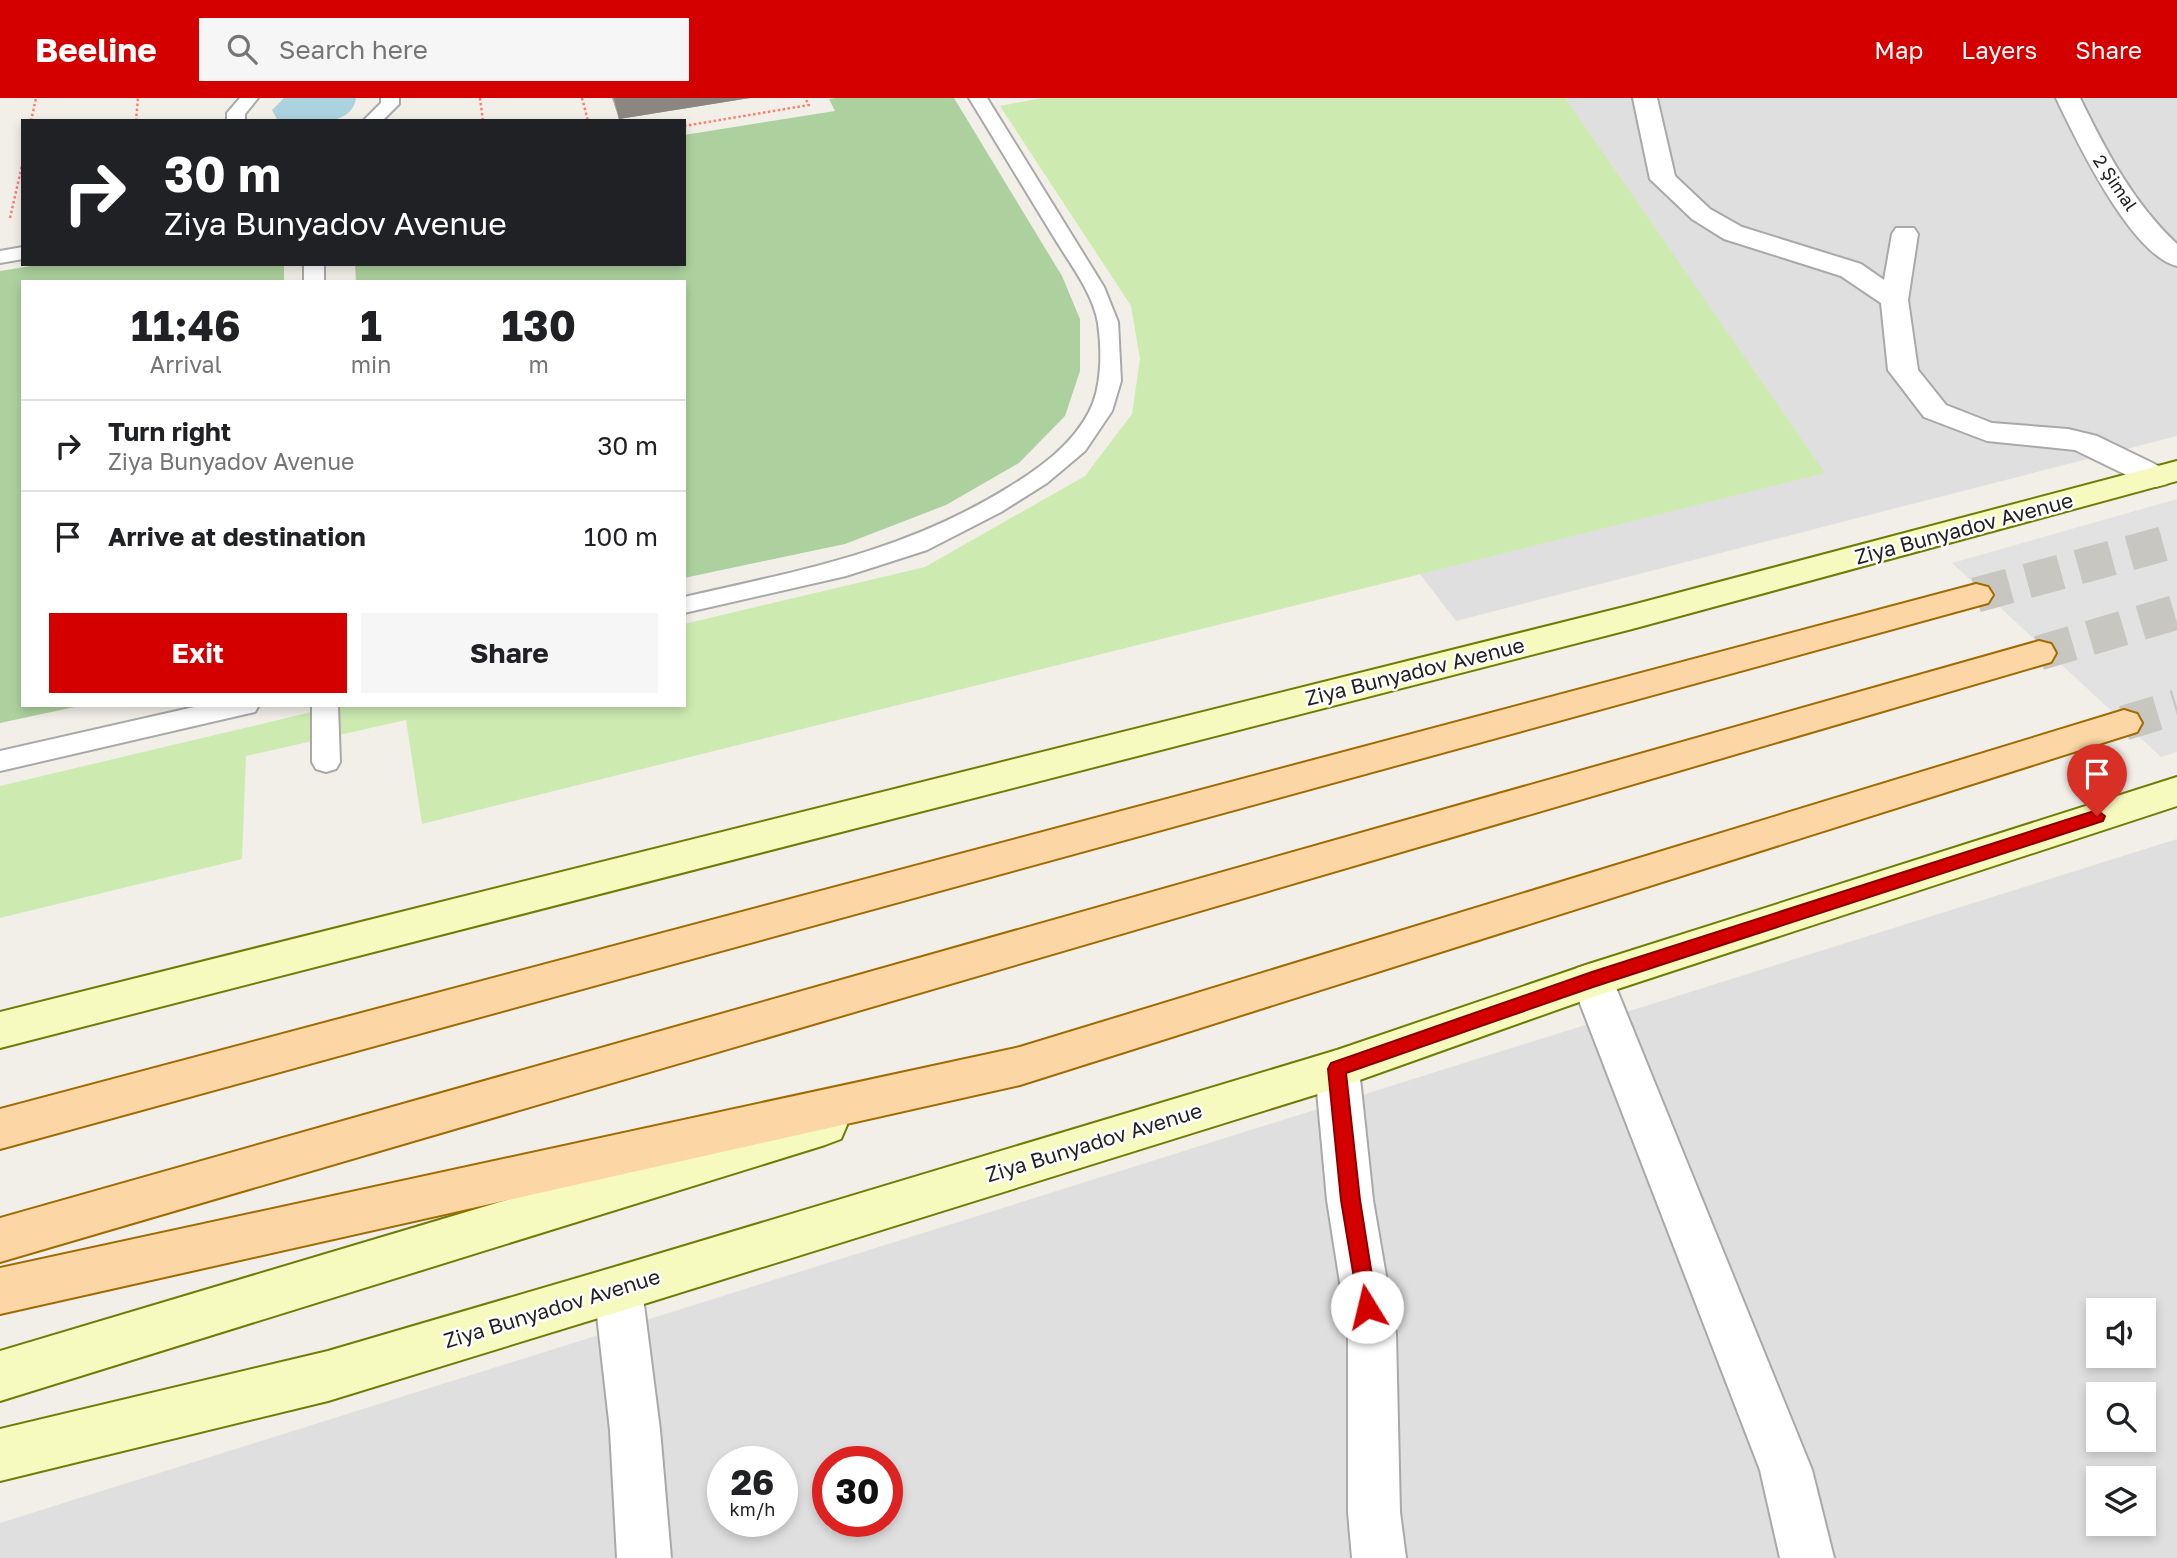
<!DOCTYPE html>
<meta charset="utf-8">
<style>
body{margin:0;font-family:"Golos Text",sans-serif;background:#f6f6f6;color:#202124;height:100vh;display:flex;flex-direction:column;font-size:26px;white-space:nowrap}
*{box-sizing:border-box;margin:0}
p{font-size:23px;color:#757577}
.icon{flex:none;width:38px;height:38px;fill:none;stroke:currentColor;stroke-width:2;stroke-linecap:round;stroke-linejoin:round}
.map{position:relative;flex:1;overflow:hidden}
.side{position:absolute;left:21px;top:182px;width:665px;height:427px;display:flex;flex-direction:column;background:#fff;border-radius:0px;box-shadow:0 4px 10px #0003}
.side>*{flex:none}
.hud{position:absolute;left:21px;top:21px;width:665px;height:147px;border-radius:0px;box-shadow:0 4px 10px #0003;background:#202124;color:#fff;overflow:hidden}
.controls{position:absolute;left:2086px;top:1200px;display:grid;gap:14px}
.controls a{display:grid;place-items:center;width:70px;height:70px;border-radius:0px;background:#fff;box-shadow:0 4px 10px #0003;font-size:35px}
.speed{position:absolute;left:707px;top:1348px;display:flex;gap:14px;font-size:35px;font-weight:700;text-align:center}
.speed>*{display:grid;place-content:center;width:91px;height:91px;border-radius:50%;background:#fff;box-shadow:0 4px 10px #0003;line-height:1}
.speed small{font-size:18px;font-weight:400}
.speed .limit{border:10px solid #d22;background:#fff;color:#111}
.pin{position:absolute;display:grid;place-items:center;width:60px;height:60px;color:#fff;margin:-72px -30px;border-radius:50% 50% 50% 0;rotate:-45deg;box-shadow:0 0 7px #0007}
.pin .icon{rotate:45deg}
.me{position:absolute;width:77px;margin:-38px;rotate:351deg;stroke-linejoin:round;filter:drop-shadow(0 0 5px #0008)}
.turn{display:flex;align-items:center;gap:24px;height:147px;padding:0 28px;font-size:32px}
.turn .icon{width:91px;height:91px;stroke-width:2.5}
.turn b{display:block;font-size:49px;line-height:60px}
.eta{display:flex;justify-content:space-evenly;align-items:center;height:119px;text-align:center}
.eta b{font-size:42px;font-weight:700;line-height:49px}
.button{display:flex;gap:14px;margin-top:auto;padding:14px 28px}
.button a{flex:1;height:80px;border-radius:0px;background:#d40000;color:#fff;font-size:28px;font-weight:700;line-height:80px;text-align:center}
.button a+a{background:#f6f6f6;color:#202124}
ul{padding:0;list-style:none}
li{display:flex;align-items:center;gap:21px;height:91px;padding:0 28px;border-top:2px solid #e0e0e0}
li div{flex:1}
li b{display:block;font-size:26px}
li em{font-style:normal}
header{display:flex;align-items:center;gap:42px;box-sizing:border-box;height:98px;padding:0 35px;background:#d40000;color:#fff}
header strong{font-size:33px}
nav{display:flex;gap:38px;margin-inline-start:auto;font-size:24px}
.search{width:490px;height:63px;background:#f6f6f6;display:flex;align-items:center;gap:18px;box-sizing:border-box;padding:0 24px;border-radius:0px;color:#757577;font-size:26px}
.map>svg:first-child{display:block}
.residential{fill:#e0dfdf;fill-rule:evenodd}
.grass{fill:#cdebb0}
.forest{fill:#add19e}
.parking{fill:#e2e2e2}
.water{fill:#aad3df}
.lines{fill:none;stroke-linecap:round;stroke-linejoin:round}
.primary-tunnel{stroke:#c8c6c1;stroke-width:35;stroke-dasharray:35 18;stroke-linecap:butt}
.lane-casing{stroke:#a9a9a9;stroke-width:4}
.street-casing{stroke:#a9a9a9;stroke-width:4}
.secondary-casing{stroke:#707d05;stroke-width:4}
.primary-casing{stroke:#a06b00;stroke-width:4}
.path{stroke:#fa8072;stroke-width:2.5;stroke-dasharray:2.5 2.5;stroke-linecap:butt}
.lane{fill:#fff;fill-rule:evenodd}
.street{fill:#fff;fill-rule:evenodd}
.secondary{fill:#f7fabf;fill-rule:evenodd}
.primary{fill:#fcd6a4;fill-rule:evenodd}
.wall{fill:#aba49e}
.shaded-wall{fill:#8b8681}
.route{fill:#d40000;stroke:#8a0000;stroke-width:2}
.labels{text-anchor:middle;stroke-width:5;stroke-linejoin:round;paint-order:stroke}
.far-street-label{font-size:18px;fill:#222;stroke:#fff}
.street-label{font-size:21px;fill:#222;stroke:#fff}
</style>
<header>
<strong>Beeline</strong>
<div class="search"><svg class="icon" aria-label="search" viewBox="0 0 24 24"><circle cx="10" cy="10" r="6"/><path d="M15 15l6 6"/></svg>Search here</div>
<nav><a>Map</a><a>Layers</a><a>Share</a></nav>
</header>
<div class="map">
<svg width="2177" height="1460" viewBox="0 0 2177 1460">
<rect width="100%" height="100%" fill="#f2efe9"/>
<path class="residential" d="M1056,0H2177V338L1456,523Z
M2177,741V1460H0V1425ZM2098,1213H2144V1258H2098ZM2098,1297H2144V1342H2098ZM723,1363H782V1423H723ZM828,1363H887V1423H828ZM2098,1381H2144V1426H2098Z"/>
<path class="grass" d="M1042,0H1565L1825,375L422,726L406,622L246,658L242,761L0,820V688L341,607H684V526L925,469L1085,378L1132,316L1140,261L1131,208L1000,8Z"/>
<path class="forest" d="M835,0H954L1062,178L1080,221V273L1065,318L1019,365L946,407L845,446L684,480V184H356L355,166H684V37L835,13L829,1Z
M44,166H284V184H23V607H84L0,625V173Z"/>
<path class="parking" d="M2177,401V654L2161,659L1952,465Z"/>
<path class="water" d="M284,0H356C352,32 300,23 278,23L272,12Z"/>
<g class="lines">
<path class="primary-tunnel" d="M1976,497L2177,442
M2039,555L2177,514
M2124,625L2177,609"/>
<defs>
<path id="lane" d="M240,0H258L245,16V23H227V15Z
M381,0H399V6L382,23H363L381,5Z
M969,0H987L1104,189L1118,224L1121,283L1112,313L1085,353L1047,385L1001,414L927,452L846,478L684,515V499C802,472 904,454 1009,389C1040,370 1072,347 1089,314C1102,290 1102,252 1098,225C1093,195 1070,166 1055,141C1026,94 998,47 969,0Z
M23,149V161L0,165V153Z
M304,166H324V184H304Z
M203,607H259L255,614L246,616L0,673V653Z
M312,607H338L340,664L336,671L326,674L316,671L312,664Z"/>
<path id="street" d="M1633,0H1657L1675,78L1710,111L1742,129L1861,166L1884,182L1892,136L1896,130H1914L1918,136L1908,202L1918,272L1946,307L1992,325L2068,331L2097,338L2167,372L2172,379L2167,386L2156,389L2145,386L2075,352L1987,343L1924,319L1888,272L1881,205L1841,178L1724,141L1692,121L1650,81Z
M2056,0H2080C2106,53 2133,105 2177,146V168C2131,157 2076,42 2056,0Z
M1592,865L1607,870L1613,882L1812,1372L1834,1460H1780L1760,1372L1571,882L1577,870Z
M1337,952L1352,958L1359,971L1373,1102L1396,1236L1400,1414L1406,1460H1352L1348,1414V1236L1327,1102L1315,971L1322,958Z
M618,1168L635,1175L642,1191L660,1332L671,1460H617L610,1332L594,1191L601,1175Z"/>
<path id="secondary" d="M2177,363V383L1632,531L0,950V914L1632,507Z
M2177,679V708L1596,898L1337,990L618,1214L328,1303L0,1383V1331L328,1253L618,1168L1337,952L1592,865Z
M825,1007L841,1013L847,1027L841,1041L825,1047L0,1303V1253Z"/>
<path id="primary" d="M1976,486L1988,489L1993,497L1988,505L0,1051V1011Z
M2039,543L2051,546L2056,555L2051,564L0,1164V1120Z
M2124,612L2137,616L2142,625L2137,634L1020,987L0,1216V1170L1020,949Z"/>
</defs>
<use href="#lane" class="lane-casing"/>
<use href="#street" class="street-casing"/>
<use href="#secondary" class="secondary-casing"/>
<use href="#primary" class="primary-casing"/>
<path class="path" d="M480,0L483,23
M582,0L588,23
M31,23L36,0
M136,23L138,0
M684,28L809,7L805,0
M10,120L23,63"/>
<use href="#lane" class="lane"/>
<use href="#street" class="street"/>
<use href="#secondary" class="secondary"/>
<use href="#primary" class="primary"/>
</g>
<path class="wall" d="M612,0H750L619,21Z"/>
<path class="shaded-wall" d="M614,0H750L619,21Z"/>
<path class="route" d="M2097,712L2105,718L2103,723L1593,889L1346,975L1360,1102L1377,1209L1374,1216L1367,1219L1360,1216L1341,1102L1328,971L1331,965L1592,874Z"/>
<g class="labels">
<g class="far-street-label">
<text transform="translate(2115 85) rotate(56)" y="6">2 Şimal</text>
</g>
<g class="street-label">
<text transform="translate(1964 431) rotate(-15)" y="7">Ziya Bunyadov Avenue</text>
<text transform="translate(1415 574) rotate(-14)" y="7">Ziya Bunyadov Avenue</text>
<text transform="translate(1094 1045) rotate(-17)" y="7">Ziya Bunyadov Avenue</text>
<text transform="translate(552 1211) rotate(-17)" y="7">Ziya Bunyadov Avenue</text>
</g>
</g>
</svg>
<div class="controls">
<a><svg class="icon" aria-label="sound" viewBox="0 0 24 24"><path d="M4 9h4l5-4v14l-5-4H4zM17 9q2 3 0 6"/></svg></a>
<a><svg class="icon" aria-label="search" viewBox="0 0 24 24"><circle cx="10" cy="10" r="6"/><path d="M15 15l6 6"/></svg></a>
<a><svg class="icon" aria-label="layers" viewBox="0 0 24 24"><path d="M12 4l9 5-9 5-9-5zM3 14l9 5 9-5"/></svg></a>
</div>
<div class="speed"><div>26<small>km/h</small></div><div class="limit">30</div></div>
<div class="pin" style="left:2097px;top:718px;background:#d93025"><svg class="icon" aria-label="arrive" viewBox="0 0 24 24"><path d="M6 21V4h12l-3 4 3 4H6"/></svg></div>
<svg class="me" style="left:1367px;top:1209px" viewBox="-20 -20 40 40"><circle r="19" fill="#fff"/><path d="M0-13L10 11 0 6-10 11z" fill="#d40000"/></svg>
<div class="hud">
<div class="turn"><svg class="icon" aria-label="right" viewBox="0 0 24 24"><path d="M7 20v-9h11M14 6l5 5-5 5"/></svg><div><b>30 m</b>Ziya Bunyadov Avenue</div></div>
</div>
<section class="side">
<div class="eta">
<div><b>11:46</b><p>Arrival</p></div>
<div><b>1</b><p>min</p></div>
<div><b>130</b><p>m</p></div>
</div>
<ul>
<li><svg class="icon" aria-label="right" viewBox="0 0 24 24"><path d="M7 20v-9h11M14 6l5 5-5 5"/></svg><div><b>Turn right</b><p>Ziya Bunyadov Avenue</p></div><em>30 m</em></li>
<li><svg class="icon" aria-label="arrive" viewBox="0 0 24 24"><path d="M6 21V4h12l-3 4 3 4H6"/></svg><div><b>Arrive at destination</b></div><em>100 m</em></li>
</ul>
<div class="button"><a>Exit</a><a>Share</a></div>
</section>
</div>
